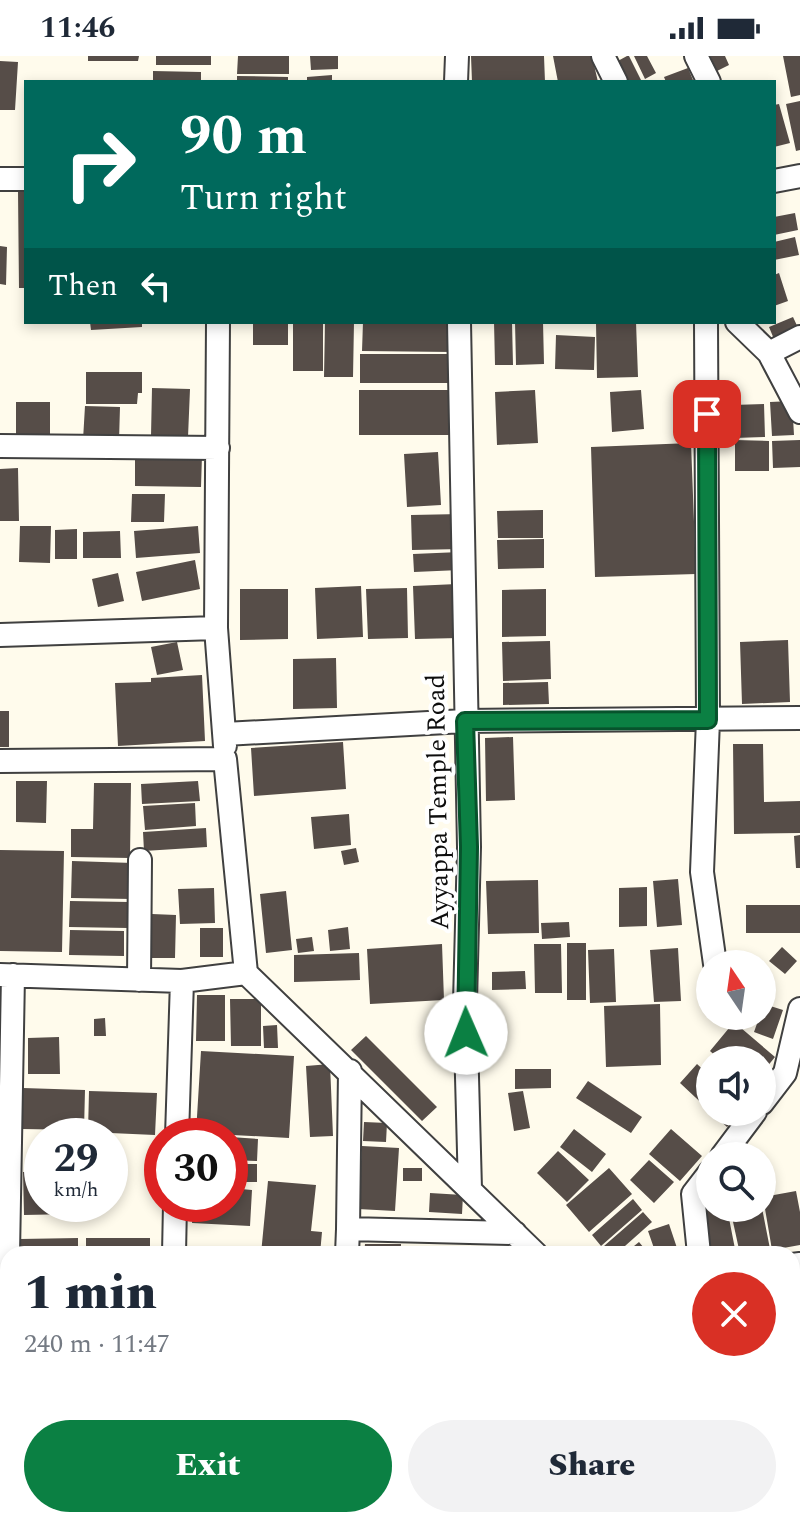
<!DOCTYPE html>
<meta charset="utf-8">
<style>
body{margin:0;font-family:Spectral,serif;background:#f2f2f3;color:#1f2937;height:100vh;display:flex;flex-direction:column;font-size:30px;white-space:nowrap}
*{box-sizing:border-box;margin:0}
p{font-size:26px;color:#747a83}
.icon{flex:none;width:44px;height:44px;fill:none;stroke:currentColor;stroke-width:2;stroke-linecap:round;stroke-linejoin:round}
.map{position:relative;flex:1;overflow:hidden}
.sheet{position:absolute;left:0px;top:1190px;width:800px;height:282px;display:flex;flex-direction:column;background:#fff;border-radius:24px 24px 0 0;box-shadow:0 4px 12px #0003}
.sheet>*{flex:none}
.banner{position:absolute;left:24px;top:24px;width:752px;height:244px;border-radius:0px;box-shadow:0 4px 12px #0003;background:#00695c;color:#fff;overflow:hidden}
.needle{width:52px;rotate:347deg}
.tools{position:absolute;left:696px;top:894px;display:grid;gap:16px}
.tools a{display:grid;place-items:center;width:80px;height:80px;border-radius:50%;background:#fff;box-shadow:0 4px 12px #0003;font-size:40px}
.speed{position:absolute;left:24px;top:1062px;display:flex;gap:16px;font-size:40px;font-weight:700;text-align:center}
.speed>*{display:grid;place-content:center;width:104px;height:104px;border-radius:50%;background:#fff;box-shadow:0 4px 12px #0003;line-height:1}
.speed small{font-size:20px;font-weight:400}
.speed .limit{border:12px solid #d22;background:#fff;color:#111}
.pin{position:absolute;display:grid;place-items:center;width:68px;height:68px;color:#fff;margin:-34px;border-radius:16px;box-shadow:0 4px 12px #0006}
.me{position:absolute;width:88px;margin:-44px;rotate:359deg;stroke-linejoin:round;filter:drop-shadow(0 0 6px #0008)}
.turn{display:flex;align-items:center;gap:28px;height:168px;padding:0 24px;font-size:36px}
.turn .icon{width:104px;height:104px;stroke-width:2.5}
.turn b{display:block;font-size:56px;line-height:68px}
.then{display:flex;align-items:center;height:76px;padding:0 24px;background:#0003;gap:16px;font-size:30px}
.round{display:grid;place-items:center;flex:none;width:84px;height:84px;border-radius:42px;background:#f2f2f3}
.summary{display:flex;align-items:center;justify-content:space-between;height:136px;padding:0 24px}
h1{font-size:48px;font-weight:800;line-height:60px}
.button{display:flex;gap:16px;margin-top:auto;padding:16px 24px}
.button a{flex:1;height:92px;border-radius:48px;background:#0b8043;color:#fff;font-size:32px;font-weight:800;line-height:92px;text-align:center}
.button a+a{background:#f2f2f3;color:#1f2937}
.status{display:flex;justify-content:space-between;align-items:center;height:56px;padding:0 40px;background:#fff;direction:ltr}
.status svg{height:22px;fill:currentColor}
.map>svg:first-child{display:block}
.building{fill:#564d48}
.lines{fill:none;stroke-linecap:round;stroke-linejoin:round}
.minor-casing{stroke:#404040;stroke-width:26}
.minor{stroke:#fff;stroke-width:22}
.route-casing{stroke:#07532c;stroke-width:20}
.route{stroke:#0b8043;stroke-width:14}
.labels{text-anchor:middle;stroke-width:8;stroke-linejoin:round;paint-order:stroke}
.street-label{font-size:26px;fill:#0d0d0d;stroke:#fff}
</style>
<div class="status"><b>11:46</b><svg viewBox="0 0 49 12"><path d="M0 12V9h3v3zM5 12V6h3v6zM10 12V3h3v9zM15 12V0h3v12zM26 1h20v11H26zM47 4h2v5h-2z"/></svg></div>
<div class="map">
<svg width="800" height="1471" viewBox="0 0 800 1471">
<rect width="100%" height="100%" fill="#fffbec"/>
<path class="building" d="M88,0H139L138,5H88Z
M156,0H211V9H156Z
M238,0H289V18H237Z
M310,0H338V13L311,14Z
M471,0H544L545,26H472Z
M553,0H592L598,26H558Z
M627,0H629L642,26H626L616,6Z
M634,0H647L656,17L645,23Z
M710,0H725L729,9L717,15Z
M783,0H800V39L791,41Z
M0,5L18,6L15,54H0Z
M688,12L693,24L666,26L664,21Z
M153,15L201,16V26H153Z
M332,19V26H307V21Z
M237,20L288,21V26H237Z
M800,45V94L796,95L786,48Z
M779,48L790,87L774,91V49Z
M18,135H26V232H19Z
M795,157L798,174L774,179V161Z
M795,181L799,199L774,204V186Z
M0,190L7,191L6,229L0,228Z
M779,217L788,245L774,250V219Z
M793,261L800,276L776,288L769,271Z
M90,266H142V271L91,274Z
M253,266H288V289H253Z
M293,266H323V315H293Z
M325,266H354L353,321H324Z
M363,266L453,267L452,296L362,295Z
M494,266H512L513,309H495Z
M515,266H543L544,308L516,309Z
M636,266L638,321L597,322L596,267Z
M556,279L595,281L594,314L555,313Z
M360,298H449V327H360Z
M86,316H142V337H138L137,348H86Z
M152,332L190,333L188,381L151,380Z
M359,334H449L450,379H359Z
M535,334L538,387L497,389L495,336Z
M641,334L644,373L612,376L610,336Z
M792,345L794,379L772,380L770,346Z
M16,346H50V381H16Z
M764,348L765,381L734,382L733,349Z
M85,350L120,351L119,385L83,384Z
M735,384L769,385V415H735Z
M800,384V411L773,412L772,385Z
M691,387L696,518L595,521L591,391Z
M438,396L441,449L407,451L404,398Z
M135,398L202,399L201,431L135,430Z
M18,412L19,465H0V413Z
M132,438H165L164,466H131Z
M543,454V482H498L497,455Z
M461,458L462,493L412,494L411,459Z
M20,470H51L50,507L19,506Z
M198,470L200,497L136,502L134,475Z
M77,473V503H55V474Z
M120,475L121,502H83V476Z
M544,483V512L498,513L497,484Z
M460,496V514L414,516L413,498Z
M195,504L200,533L142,545L136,516Z
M118,517L124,545L98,551L92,523Z
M457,528L459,582L415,583L413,530Z
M361,530L363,581L317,583L315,532Z
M407,532L408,582L368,583L366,533Z
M240,533H288V583L240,584Z
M546,533V580L502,581V534Z
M788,584L790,646L742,648L740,586Z
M550,585L551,623L503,625L502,586Z
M177,586L183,614L157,619L151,591Z
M336,602L337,652L293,653V603Z
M202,619L205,685L118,690L115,627L151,626V622Z
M548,626L549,648L503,649V627Z
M0,655H9V691H0Z
M513,681L515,744L486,745L485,682Z
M343,686L346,733L254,740L251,692Z
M733,688H763L764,746L800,745V777L734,778Z
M16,725H47L46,767L16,766Z
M198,725L200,745L142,748L141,728Z
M94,727H131L130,802L71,801V773H93Z
M195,747L196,770L145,774L143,750Z
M349,758L351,789L314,793L311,761Z
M206,772L207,791L144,795L143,776Z
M800,779V812H796L794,780Z
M356,792L359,806L344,809L341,795Z
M0,794L64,795L62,896L0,895Z
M72,805L133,807L132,843L71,842Z
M678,823L682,869L657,871L653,825Z
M538,824L539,877L488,878L486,825Z
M647,831V870L619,871V832Z
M214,832L215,867L180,868L178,833Z
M286,835L292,894L266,897L260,838Z
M70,845L129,846L128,872L69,871Z
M746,849H800V877H746Z
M152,858L176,859L175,902H151Z
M569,866L570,881L542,883L541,867Z
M348,871L350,893L330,895L328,874Z
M200,872H223V901H200Z
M70,874L124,875V900L69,899Z
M312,881L314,895L298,897L296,883Z
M567,887H586V944H567Z
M442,888L444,944L370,948L367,893Z
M534,888H561L562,937H535Z
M782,891L797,905L785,918L769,905Z
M678,892L681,945L654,946L650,894Z
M614,893L616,946L590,947L588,894Z
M359,897L360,924L294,926V899Z
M525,915L526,933L492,934V916Z
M197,939H225V985H196Z
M230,943H261V990H231Z
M660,948L661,1009L606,1011L604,950Z
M764,948L783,954L773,983L754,976Z
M736,960H756L753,969L735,963Z
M105,962L106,980H94V963Z
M734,966L775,1001L762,1017V1004H720L710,995Z
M277,969L278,992H264L263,970Z
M366,980L437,1051L422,1065L351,994Z
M59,981L60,1018H28V982Z
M201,995L294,1000L289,1082L196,1077Z
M330,1008L333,1080L310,1081L306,1010Z
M697,1008L710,1020V1055L680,1027Z
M515,1013H551V1032L515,1033Z
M588,1025L642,1061L631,1077L576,1042Z
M23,1032L85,1034L84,1074L22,1073Z
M89,1035L157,1037L155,1079L88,1076Z
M523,1035L530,1072L514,1075L508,1037Z
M711,1056H741L727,1071Z
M364,1066L387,1067L386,1086L363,1085Z
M574,1073L606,1098L592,1116L560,1091Z
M671,1073L702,1100L680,1125L649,1098Z
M230,1081L258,1083L257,1105L230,1104Z
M362,1090L399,1092L395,1155L358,1153Z
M558,1095L589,1124L567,1146L537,1117Z
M649,1104L674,1126L654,1147L630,1124Z
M230,1108H257V1126H230Z
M403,1112H422V1125H403Z
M609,1112L632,1138L589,1176L566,1149Z
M42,1115V1148H71L72,1158L24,1159L23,1116Z
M268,1125L316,1129L311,1175L322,1176L320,1198H261Z
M230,1132L252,1134L250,1170L192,1167L194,1148H230Z
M796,1135L800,1156V1189L772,1194L763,1141Z
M430,1137L463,1139L462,1158L429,1156Z
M633,1143L642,1154L601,1190L592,1179Z
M712,1152H727L736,1198H707L698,1155Z
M730,1152H762L771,1198H740Z
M643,1156L652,1166L616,1198H612L604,1190Z
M669,1168L679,1198H656L648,1175Z
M78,1182V1198H20V1183Z
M86,1182H150V1198H86Z
M639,1186L649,1198H624Z
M365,1188H401V1198H364Z
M798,1287L800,1329L792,1331V1288Z
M0,1329L8,1330V1360L0,1359Z
M0,1365L8,1366V1398H0Z
M792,1370L800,1371V1388L792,1387Z
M792,1392H800V1426H792Z
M102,1464H147V1471H102Z
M372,1464H457V1471H372Z
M464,1464H520V1471H464Z"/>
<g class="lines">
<defs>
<path id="minor" d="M603,0L616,26
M696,0L709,26
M456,26L457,0
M0,123H26
M774,125L800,120
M459,266L469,791L465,946L470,1133
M706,266L708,664L702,816L715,908
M737,266L769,297L800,356
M769,297L800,281
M0,390L218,392
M216,572L218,266
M0,579L216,572L225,690
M225,678L465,665L800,662
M0,705L225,703L246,917
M0,919L182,925L246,917L536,1198
M139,924L140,804
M350,1015L348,1173L515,1177
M762,1047L785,1017L800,953
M177,1080L182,925
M722,1100L755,1056
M8,1198L13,919
M174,1198L175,1148
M347,1198L348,1173
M699,1198L693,1138L710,1116
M792,1209L800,1208
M6,1317L8,1208
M792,1346H800
M162,1471V1464
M546,1471L547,1464
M715,1471L800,1468"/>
</defs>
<use href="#minor" class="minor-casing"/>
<use href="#minor" class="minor"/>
</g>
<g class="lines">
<defs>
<path id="route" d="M466,977L469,791L465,665L708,664L707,358"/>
</defs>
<use href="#route" class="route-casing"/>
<use href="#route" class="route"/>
</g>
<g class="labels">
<g class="street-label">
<text transform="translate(437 746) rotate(-91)" y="9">Ayyappa Temple Road</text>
</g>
</g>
</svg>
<div class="tools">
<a><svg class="needle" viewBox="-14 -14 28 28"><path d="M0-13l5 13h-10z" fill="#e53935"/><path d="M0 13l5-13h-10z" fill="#747a83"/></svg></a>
<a><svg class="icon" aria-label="sound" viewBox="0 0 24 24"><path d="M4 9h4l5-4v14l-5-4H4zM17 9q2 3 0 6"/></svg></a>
<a><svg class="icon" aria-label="search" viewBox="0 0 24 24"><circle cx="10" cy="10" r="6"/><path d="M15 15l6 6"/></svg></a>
</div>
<div class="speed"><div>29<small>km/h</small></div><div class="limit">30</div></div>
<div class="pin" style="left:707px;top:358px;background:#d93025"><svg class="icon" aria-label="arrive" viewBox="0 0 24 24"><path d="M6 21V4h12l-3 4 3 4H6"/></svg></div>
<svg class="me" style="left:466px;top:977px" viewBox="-20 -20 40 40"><circle r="19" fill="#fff"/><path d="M0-13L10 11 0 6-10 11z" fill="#0b8043"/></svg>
<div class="banner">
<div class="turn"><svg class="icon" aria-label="right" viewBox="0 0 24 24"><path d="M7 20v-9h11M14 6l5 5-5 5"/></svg><div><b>90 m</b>Turn right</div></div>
<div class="then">Then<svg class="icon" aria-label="left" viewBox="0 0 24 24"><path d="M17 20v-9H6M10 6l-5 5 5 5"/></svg></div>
</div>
<section class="sheet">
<div class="summary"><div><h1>1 min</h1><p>240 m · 11:47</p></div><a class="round" style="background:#d93025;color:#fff"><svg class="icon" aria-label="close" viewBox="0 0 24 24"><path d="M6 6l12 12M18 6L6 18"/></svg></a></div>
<div class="button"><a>Exit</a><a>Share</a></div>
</section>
</div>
